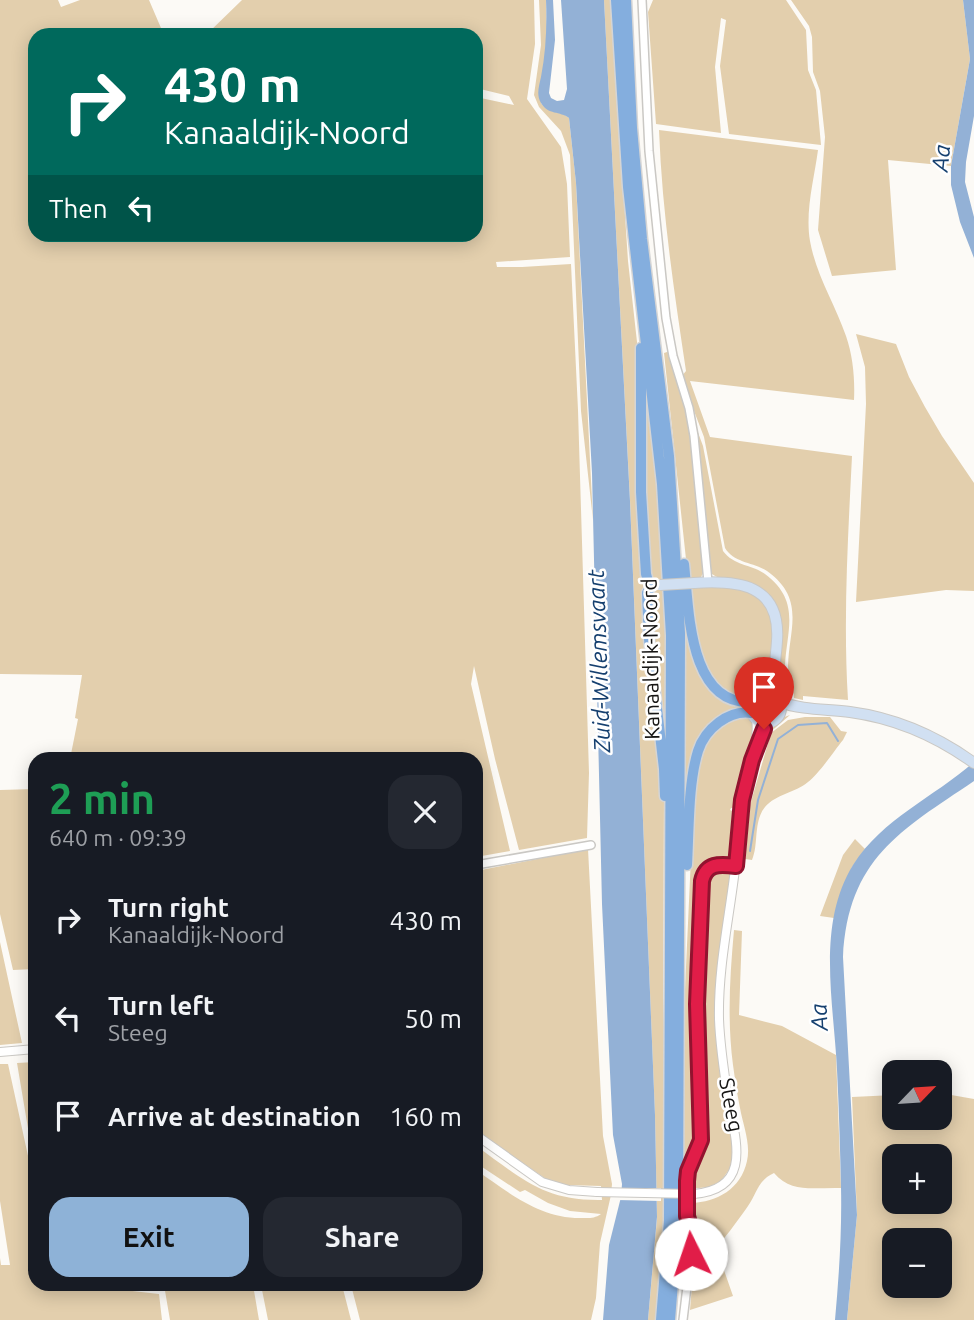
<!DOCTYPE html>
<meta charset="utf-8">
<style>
body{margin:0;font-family:Ubuntu,sans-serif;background:#242831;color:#f1f3f6;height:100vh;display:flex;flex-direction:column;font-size:26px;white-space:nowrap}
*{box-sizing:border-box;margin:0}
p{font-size:23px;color:#9ea1a6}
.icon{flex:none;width:38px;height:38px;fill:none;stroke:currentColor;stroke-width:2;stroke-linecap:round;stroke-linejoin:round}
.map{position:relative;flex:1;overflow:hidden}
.details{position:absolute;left:28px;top:752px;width:455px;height:539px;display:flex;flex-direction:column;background:#171b24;border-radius:21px;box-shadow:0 4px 18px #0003}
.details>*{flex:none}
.top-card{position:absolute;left:28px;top:28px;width:455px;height:214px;border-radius:21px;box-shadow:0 4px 18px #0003;background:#00695c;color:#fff;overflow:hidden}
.needle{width:46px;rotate:65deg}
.controls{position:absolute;left:882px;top:1060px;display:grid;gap:14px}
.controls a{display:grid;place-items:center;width:70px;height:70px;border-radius:14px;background:#171b24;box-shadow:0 4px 18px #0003;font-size:35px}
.pin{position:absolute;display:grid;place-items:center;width:60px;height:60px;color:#fff;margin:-72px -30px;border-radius:50% 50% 50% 0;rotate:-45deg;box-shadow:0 0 7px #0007}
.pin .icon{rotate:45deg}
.me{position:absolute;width:77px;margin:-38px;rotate:356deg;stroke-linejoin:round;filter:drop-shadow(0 0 5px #0008)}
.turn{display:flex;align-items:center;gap:24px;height:147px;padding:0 21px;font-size:32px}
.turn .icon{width:91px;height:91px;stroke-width:2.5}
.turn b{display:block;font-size:49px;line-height:60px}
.then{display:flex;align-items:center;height:66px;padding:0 21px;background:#0003;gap:14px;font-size:26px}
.round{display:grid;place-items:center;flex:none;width:74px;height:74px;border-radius:21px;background:#242831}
.headline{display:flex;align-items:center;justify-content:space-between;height:119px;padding:0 21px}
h1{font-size:42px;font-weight:700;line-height:52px;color:#1e9e55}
.button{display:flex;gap:14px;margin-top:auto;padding:14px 21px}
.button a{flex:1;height:80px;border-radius:21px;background:#8eb2d7;color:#111;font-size:28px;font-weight:700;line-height:80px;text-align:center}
.button a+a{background:#242831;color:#f1f3f6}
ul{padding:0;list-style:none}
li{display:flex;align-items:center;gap:21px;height:98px;padding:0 21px}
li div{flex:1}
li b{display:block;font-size:26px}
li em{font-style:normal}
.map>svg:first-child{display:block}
.green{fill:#e3cfad;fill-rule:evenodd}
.water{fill:#93b1d6}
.pier{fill:#fcfaf6}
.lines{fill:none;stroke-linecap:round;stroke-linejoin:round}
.stream{stroke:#93b1d6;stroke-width:2}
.minor-casing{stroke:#cac8c4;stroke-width:10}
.tertiary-casing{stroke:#cac8c4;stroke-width:10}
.secondary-casing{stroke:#cac8c4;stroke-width:12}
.trunk-casing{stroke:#d5d5d5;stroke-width:13}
.minor{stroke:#fff;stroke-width:7}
.tertiary{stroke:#fff;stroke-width:8}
.secondary{stroke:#d1e0f2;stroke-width:10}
.trunk{stroke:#84aede;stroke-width:10}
.tertiary-bridge-casing{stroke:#cac8c4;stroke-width:10;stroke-linecap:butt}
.secondary-bridge-casing{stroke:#cac8c4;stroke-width:12;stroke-linecap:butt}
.tertiary-bridge{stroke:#fff;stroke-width:8}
.secondary-bridge{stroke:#d1e0f2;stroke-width:10}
.route-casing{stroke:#92132f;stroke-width:18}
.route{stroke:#e11d48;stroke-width:12}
.labels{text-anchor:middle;stroke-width:5;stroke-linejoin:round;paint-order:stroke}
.street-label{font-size:21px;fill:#161514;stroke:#fff}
.water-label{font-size:23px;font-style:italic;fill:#16406f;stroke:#fff}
</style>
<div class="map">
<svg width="974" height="1320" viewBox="0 0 974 1320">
<rect width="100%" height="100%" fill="#fcfaf6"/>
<path class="green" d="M0,0H58L61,7L80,0H149L164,35H35V234H476V97L514,105L509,96L476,88V35H206L242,0H534L535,44L527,99L561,147L567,184L570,257L496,262L497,267H522L571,264L578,410L589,773L587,838L519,850L495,759L474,666L471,684L510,851L476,857V760L70,759L78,719L75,718L82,675L0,674Z
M539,0H546L547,37L541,103C549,114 560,110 569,118L576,183L593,520L581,411L570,155L561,131L539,107L534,95L541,45Z
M604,0H611L628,261L637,342L647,584L664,798L663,998L666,1082L664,1258L657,1320H648L657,1218L655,1115L630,500Z
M653,0H786L806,30L808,70L816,90L821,145L729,134L720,66L726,20L721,18L715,67L721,133L656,124L648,12Z
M791,0H963L970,59L951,166L888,160L896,270L832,276L818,230L825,137L820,91L813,72L812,37L809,26Z
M659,130L818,150C814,180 805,211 810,241C816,275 835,304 846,336C853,356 855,379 854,400L690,381L710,437L852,456C848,537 843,619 848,700L803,696V700L794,698C794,687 788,678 788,666C789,629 806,599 767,571C753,562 734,563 725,548L704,437L681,377L686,371C674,291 662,211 659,130Z
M856,334L896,344L909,377L925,407L942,436L974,483V591L946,590L856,602L866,404L865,367Z
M670,351L692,433L704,571L701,577L688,578L664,353Z
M644,357L655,448L665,579L654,580L650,577L643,492Z
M693,419L703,446L723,551C734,566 751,564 765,574C801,601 787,629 785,665C784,679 792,689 790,703C784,701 780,698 778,693C771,675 788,636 778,610C762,569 726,589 710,572Z
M683,579L701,673L749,705V710L704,735L685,848L686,717Z
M730,586C744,591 760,594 768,608C776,623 773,677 762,689C757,695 749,698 743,700L718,688L700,658L689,588Z
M665,589L668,784L650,597L655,590Z
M757 708a9 9 0 1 1 18 0a9 9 0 1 1-18 0Z
M790,715L768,734L749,798L744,827L742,861H739C742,823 748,763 768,730C771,724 783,717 790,715Z
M749,717L755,727L738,807L731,808L730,810L737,813L734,855L728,861L702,873L699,1138L683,1175L684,1011L694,791L704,744L724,722Z
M805,717H830L841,731L847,732L843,740C834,751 818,775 808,782C795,793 776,794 765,807C753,822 759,844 752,860L745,859L750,805L771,733L788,720Z
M35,789V969L13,970L0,914V790Z
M855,839L865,849L852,867L834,918L820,916L843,855Z
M588,849L603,1136L612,1184L611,1195L600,1243L596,1298L591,1320H360L351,1285L476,1284V1170C508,1192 539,1218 580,1218C588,1218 594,1219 601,1214L570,1211L548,1203L525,1190L520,1192L476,1163V1146C522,1178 542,1201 602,1200L601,1186L567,1185L546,1179L476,1131V871Z
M726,866L731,871L718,1000L735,1143L731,1167L721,1181L709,1187L689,1189L690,1179L703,1142L699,1000L704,883L708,871Z
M734,930L742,931L739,1015L782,1026L836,1055L841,1188C815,1187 792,1194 774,1173C758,1180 757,1193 748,1206C736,1223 711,1259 693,1267L696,1244L691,1203C717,1202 741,1189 747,1161C751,1144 743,1125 740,1108C737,1094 735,1079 733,1065C727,1019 730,975 734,930Z
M0,942L22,1043L0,1045Z
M35,1062V1170L17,1063Z
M0,1064H8L35,1188V1284L96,1285L97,1287L159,1294L162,1320H0V1258L1,1265H10L0,1201Z
M940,1093L974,1099V1320H847L857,1215L852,1097L894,1095V1118H940ZM894,1157H940V1202H894ZM894,1241H940V1286H894Z
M718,1253L733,1296L690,1310L693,1273L708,1265Z
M164,1285H253L259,1320H170Z
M261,1285H342L351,1320H268Z"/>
<path class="water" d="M546,0H553L555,40L549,93L551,98L557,101L564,100L567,89L561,0H604L630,501L655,1115L657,1217L648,1320H603L609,1245L621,1197L622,1184L613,1135L602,904L592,473L576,183L569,118C560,111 548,115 541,103C536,95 539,86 541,77C546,51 547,26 546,0Z
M963,0H974V116L966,162L965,182L974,217V258L960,222L951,185V166L970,59Z
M974,762V781C900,831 848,859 843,957L857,1215L847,1320H835C839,1276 842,1231 841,1187C840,1148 839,1109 837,1070C834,1004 816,925 853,865C883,818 933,798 974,762Z"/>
<path class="pier" d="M618,1188H661V1201L617,1200Z"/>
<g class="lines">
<path class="stream" d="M750,851L758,800L778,739L798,725L827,723L838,741"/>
<defs>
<path id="minor" d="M642,0L649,151L666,318L673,356L689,408L694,436L708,582
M476,865L591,845
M683,1320L693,1237L687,1213V1181L691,1163L701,1140L697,1004L702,882C706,863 719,864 736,866"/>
<path id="tertiary" d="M755,754L768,723
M0,1052L35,1049
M476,1135L542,1182L569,1190L597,1192
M694,1194C754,1189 735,1138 728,1098C724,1072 720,1046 719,1019C718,971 728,924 734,877C738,852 738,827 742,803C746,778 760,744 756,719"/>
<path id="secondary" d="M694,583C738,580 781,584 777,641C776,658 772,678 775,695
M751 708a15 15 0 1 1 30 0a15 15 0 1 1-30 0Z
M762,693L771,666
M780,702C802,710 827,709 850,712C895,718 938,737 974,763"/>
<path id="trunk" d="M616,0L628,187L662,484L671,635L669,1221L661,1320
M626,0L632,128L642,239L669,456L680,633L678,1221L670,1320
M641,348V492L646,574L648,581L652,585L647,593L649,639L664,769L665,796
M684,564C689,608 688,707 753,702
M687,865C689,830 688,783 698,751C705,729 729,709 752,713"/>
</defs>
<use href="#minor" class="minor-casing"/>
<use href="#tertiary" class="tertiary-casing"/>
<use href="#secondary" class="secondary-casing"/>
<use href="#trunk" class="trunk-casing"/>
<use href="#minor" class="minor"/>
<use href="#tertiary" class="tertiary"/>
<use href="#secondary" class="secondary"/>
<use href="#trunk" class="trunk"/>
<defs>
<path id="tertiary-bridge" d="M597,1192L694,1194"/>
<path id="secondary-bridge" d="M660,585L694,583"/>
</defs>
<use href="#tertiary-bridge" class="tertiary-bridge-casing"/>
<use href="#secondary-bridge" class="secondary-bridge-casing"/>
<use href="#tertiary-bridge" class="tertiary-bridge"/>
<use href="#secondary-bridge" class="secondary-bridge"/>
</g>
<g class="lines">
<defs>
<path id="route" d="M691,1254L693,1237L687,1216V1181L688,1171L701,1140L697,1004L702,881C706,863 719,864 736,866L742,800L752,760L764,729"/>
</defs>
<use href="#route" class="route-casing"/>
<use href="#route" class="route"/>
</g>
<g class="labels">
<g class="street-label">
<text transform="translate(651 659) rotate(-91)" y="7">Kanaaldijk-Noord</text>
<text transform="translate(731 1105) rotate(79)" y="7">Steeg</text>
</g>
<g class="water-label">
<text transform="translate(941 158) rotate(-84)" y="8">Aa</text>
<text transform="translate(599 661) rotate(-92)" y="8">Zuid-Willemsvaart</text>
<text transform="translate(819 1017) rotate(-93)" y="8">Aa</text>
</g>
</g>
</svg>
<div class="controls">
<a><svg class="needle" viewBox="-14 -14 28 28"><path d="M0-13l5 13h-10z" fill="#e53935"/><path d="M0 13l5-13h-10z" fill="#9ea1a6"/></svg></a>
<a>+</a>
<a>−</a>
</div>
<div class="pin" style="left:764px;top:729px;background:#d93025"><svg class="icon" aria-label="arrive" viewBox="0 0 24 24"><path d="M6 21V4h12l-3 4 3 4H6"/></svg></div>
<svg class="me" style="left:691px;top:1254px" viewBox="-20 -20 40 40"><circle r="19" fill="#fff"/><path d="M0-13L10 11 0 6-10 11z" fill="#e11d48"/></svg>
<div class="top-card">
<div class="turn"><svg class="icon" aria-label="right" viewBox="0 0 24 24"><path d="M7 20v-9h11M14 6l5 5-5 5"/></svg><div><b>430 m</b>Kanaaldijk-Noord</div></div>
<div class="then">Then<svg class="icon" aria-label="left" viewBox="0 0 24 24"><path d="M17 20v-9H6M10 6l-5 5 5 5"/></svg></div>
</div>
<section class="details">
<div class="headline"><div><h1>2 min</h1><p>640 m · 09:39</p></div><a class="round"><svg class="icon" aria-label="close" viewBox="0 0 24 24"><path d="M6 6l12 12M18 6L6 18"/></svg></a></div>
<ul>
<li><svg class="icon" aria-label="right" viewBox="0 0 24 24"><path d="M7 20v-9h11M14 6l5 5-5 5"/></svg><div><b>Turn right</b><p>Kanaaldijk-Noord</p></div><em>430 m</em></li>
<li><svg class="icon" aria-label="left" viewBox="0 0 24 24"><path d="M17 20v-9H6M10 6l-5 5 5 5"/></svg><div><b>Turn left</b><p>Steeg</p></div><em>50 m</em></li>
<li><svg class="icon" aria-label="arrive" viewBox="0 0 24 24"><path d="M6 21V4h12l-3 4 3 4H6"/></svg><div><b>Arrive at destination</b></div><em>160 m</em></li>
</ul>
<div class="button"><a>Exit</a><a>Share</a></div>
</section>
</div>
